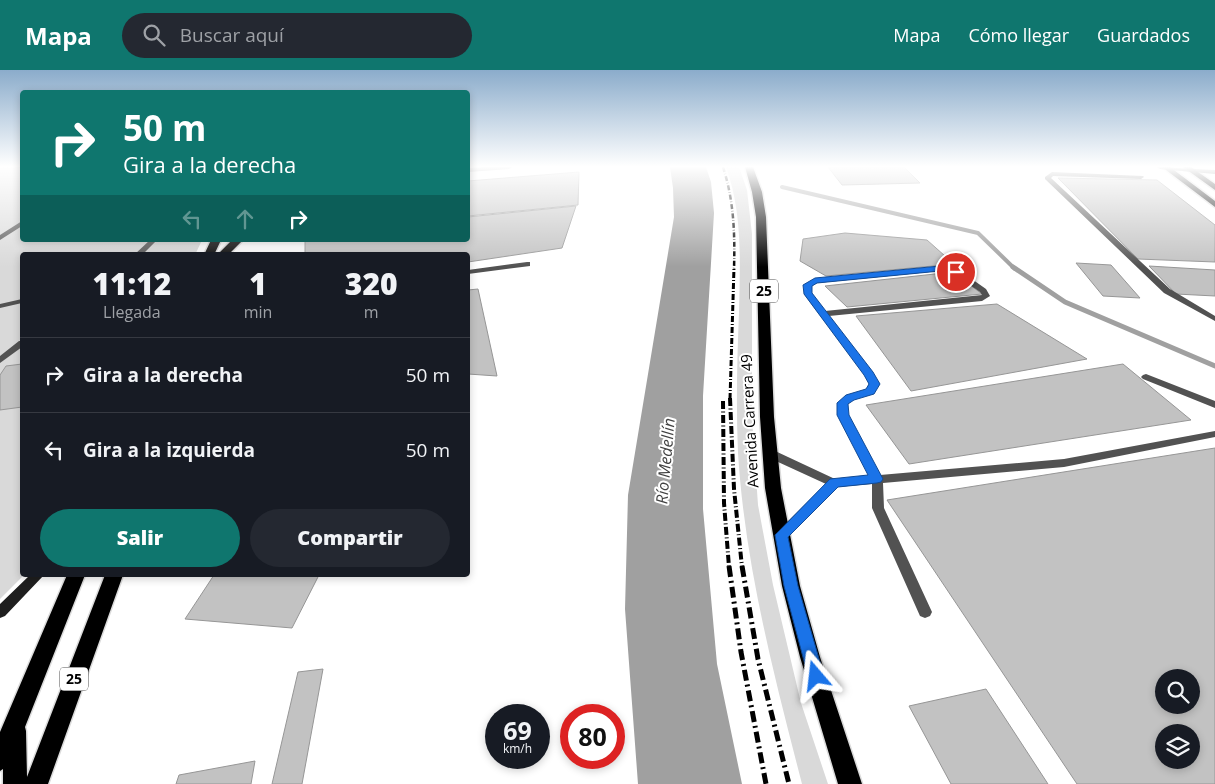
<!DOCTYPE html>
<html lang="es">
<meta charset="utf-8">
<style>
body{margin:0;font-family:"Open Sans",sans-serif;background:#242831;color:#f1f3f6;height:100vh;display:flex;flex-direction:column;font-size:19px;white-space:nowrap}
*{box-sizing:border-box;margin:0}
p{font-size:16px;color:#9ea1a6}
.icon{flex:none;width:28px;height:28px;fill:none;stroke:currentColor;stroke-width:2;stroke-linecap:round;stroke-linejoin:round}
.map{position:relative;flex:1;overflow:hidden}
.side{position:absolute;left:20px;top:182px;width:450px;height:325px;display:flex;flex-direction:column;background:#171b24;border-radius:5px;box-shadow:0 2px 8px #0003}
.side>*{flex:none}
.guide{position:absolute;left:20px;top:20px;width:450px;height:152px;border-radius:5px;box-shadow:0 2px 8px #0003;background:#0f766e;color:#fff;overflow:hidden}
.controls{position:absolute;left:1155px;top:599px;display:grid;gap:10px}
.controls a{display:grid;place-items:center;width:45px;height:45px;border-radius:50%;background:#171b24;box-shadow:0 2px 8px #0003;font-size:25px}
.speed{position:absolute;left:485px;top:634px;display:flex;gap:10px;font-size:25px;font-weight:700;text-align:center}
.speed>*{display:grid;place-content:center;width:65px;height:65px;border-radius:50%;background:#171b24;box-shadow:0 2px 8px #0003;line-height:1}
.speed small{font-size:12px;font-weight:400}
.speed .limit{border:8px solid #d22;background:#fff;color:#111}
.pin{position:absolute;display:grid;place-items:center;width:42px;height:42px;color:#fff;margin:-21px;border:2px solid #fff;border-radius:50%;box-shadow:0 1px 5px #0007}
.me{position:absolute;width:55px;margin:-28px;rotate:343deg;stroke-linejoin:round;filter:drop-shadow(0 0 4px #0008)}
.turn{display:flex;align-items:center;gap:18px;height:105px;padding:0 20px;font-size:22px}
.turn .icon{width:65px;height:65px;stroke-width:2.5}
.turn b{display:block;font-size:35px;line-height:42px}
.lanes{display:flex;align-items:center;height:48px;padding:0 20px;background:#0003;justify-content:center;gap:25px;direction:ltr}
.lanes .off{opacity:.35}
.eta{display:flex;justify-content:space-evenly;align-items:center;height:85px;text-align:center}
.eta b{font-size:30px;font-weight:800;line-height:35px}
.button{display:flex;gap:10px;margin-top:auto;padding:10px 20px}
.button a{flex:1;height:58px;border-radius:30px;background:#0f766e;color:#fff;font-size:20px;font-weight:800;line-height:58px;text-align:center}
.button a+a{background:#242831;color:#f1f3f6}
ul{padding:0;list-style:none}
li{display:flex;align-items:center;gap:15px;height:75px;padding:0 20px;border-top:1px solid #363941}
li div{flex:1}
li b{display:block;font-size:19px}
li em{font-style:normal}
header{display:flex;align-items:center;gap:30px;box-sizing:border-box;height:70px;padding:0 25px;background:#0f766e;color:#fff}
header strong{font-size:24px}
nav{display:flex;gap:28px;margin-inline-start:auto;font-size:18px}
.search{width:350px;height:45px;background:#242831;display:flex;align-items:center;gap:12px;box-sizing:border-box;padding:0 18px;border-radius:28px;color:#9ea1a6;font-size:19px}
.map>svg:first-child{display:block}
.green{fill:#d9d9d9}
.water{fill:#a0a0a0}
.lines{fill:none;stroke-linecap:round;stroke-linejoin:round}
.stream-far1{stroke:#a0a0a0;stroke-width:4}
.stream{stroke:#a0a0a0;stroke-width:5}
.building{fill:#c2c2c2;stroke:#969696;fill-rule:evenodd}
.primary-casing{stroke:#dbdbdb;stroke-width:3}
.highway-casing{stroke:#dbdbdb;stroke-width:3}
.lane{fill:#525252;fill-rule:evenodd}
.street{fill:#525252;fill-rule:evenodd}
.secondary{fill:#1f1f1f;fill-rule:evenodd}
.primary{fill:#000;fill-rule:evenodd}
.highway{fill:#000;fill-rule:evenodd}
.rail-far3{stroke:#000;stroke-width:2.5;stroke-dasharray:5 2 0.5 2;stroke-linecap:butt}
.rail-far2{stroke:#000;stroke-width:3;stroke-dasharray:6 2 1 2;stroke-linecap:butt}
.rail-far1{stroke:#000;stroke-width:4;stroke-dasharray:8 2.5 1 2.5;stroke-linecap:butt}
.rail{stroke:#000;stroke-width:5;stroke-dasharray:11 4 2 4;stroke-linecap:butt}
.route{fill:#1a73e8;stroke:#114b97}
.labels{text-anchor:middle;stroke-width:4;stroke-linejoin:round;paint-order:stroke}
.shield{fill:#fff;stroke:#4c4c4c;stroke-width:1}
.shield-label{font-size:14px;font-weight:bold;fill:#000}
.street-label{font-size:15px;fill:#000;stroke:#fff}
.water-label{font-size:16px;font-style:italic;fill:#414141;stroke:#fff}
</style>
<header>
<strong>Mapa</strong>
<div class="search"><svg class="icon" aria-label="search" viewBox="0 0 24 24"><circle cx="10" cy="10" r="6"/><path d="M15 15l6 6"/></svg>Buscar aquí</div>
<nav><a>Mapa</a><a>Cómo llegar</a><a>Guardados</a></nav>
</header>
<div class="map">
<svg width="1215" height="714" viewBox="0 0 1215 714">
<rect width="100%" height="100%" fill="#fff"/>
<path class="green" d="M0,97H22V170H202L195,185H22V505H24L0,529Z
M726,97H739L747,120L752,164V349L758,435L773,515L801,633L828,714H802C774,605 745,496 738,383C736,337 737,290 739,243C740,194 743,144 726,97Z"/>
<path class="water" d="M670,97H706L711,112L714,143L703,326V439L717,594L742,714H638L625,539L628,425L674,147L673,118Z"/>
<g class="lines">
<path class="stream-far1" d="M782,117L978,163L1015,199"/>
<path class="stream" d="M1013,197L1065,232L1215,296"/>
</g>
<path class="building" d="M828,97H904L920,113L842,115Z
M579,102L578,135L468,146V111Z
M1058,108L1157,110L1215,155V192L1138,189Z
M576,136L562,178L468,192V185H305V170H468V147Z
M845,163L927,170L954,194L826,206L800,191L803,169Z
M1076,193L1111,195L1140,228L1103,226Z
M1149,196L1215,200V226L1176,224Z
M953,202L982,224L847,237L825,216Z
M478,219L497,306L468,304V220Z
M997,234L1087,289L911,321L856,246Z
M22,294V337L0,340V305L6,296Z
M1123,294L1191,350L909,394L866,335Z
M1215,378V714H1077L887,430ZM1164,608H1191V635H1164ZM1164,662H1191V690H1164Z
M214,505H319L292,558L185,549Z
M323,599L302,714H272L298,602Z
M986,619L1048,714H951L909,636Z
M255,691L251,714H176L179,705Z"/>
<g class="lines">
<defs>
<path id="primary" d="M1162,97H1170L1215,131V137Z
M1183,97H1191L1215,114V120Z"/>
<path id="highway" d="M745,97H753L762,122L766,147L774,347L781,418L800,516L820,587L862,714H838L800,587L782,516L765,418L760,347L756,147L752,122Z
M211,170H221L214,185H204Z
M232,170H243L228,185H217Z
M67,505H85L25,657L26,661L27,707L105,505H123L48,714H3V699L0,701V662Z"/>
</defs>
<use href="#primary" class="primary-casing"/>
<use href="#highway" class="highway-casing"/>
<path class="lane" d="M16,97H22V99Z
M1052,102L1143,106L1144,107L1141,109L1053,106L1051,108L1170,219L1215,246V251L1164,223L1045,109V107Z
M22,151V156L0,170V165Z
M150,170H157L142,185H134Z
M940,197L959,200L986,219L990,226L982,231L829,246L872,302L879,314L873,324L853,329L848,334V345L880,405L1064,389L1215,361V367L1064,397L883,413L884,438L932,542L930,546L925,548L920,546L872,438V414L837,417L785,468L781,470L777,468L775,465L777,462L826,414L765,386L764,383L769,379L773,380L835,409L870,406L838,345L840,331L847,325L866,320L869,314L865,305L804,224V215L815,209ZM940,201L954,204L980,222L982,225L825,241L812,224V216L817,213Z
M22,229V233L0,238V234Z
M19,271H22V277L0,293V286Z
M1146,304L1215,331V338L1143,309L1141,307L1143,305Z"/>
<path class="street" d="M484,97H512L509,99L468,102V98Z
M527,192H530V196L468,204V200Z"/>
<path class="secondary" d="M1157,97L1215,100V104L1160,99Z
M30,505H44L5,546L0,548V534Z"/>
<use href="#primary" class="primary"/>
<use href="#highway" class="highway"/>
<path class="rail-far3" d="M723,97C734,131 735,164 734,199"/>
<path class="rail-far2" d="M730,329L734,197"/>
<path class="rail-far1" d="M730,328L734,419L742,497
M723,331L724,433L729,497"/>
<path class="rail" d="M729,496L741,582L766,714
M742,496L758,589L789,714"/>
</g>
<linearGradient id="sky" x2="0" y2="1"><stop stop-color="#8baccb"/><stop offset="0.49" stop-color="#fff"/><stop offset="1" stop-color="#fff" stop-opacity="0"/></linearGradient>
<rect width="1215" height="197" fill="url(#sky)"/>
<path class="route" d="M940,196L961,202L956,205L940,201L817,213L812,216V223L873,302L880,314L874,324L854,330L848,334L849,345L883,409L881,412L877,413L838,417L788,467L798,516L824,606L822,611L816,613L811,611L808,606L784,516L775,465L830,409L868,405L837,345V333L846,325L866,319L869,314L864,305L804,224L803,215L815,208Z"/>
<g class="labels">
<g class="shield">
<rect x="750" y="209.5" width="28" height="23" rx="4"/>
<rect x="60" y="597.5" width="28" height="23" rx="4"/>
</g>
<g class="shield-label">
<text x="764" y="226">25</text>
<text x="74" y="614">25</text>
</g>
<g class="street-label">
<text transform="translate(750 351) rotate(-93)" y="5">Avenida Carrera 49</text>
</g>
<g class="water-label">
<text transform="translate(665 391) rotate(-85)" y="6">Río Medellín</text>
</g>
</g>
</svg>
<div class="controls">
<a><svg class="icon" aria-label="search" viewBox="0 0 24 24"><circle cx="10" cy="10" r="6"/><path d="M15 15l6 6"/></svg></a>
<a><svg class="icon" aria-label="layers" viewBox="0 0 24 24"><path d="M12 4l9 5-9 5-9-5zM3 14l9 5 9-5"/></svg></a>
</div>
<div class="speed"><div>69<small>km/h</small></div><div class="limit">80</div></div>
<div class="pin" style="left:956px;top:202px;background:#d93025"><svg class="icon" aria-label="arrive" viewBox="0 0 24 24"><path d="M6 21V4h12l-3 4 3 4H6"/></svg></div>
<svg class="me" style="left:816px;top:606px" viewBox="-20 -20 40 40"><path d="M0-17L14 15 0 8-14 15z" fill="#1a73e8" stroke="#fff" stroke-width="4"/></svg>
<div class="guide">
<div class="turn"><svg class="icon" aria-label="right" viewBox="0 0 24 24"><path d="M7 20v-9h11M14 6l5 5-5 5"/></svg><div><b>50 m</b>Gira a la derecha</div></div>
<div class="lanes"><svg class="icon off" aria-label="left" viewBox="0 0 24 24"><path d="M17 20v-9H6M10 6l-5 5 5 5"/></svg><svg class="icon off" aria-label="ahead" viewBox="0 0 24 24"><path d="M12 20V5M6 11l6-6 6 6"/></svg><svg class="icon" aria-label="right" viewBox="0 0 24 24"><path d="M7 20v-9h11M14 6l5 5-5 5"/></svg></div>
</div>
<section class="side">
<div class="eta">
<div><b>11:12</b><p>Llegada</p></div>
<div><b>1</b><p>min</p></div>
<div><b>320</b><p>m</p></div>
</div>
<ul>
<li><svg class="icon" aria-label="right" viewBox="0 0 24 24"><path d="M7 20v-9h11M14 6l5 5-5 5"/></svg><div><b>Gira a la derecha</b></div><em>50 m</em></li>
<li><svg class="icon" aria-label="left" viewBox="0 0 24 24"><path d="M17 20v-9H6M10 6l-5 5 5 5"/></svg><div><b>Gira a la izquierda</b></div><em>50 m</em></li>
</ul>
<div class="button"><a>Salir</a><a>Compartir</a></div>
</section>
</div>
